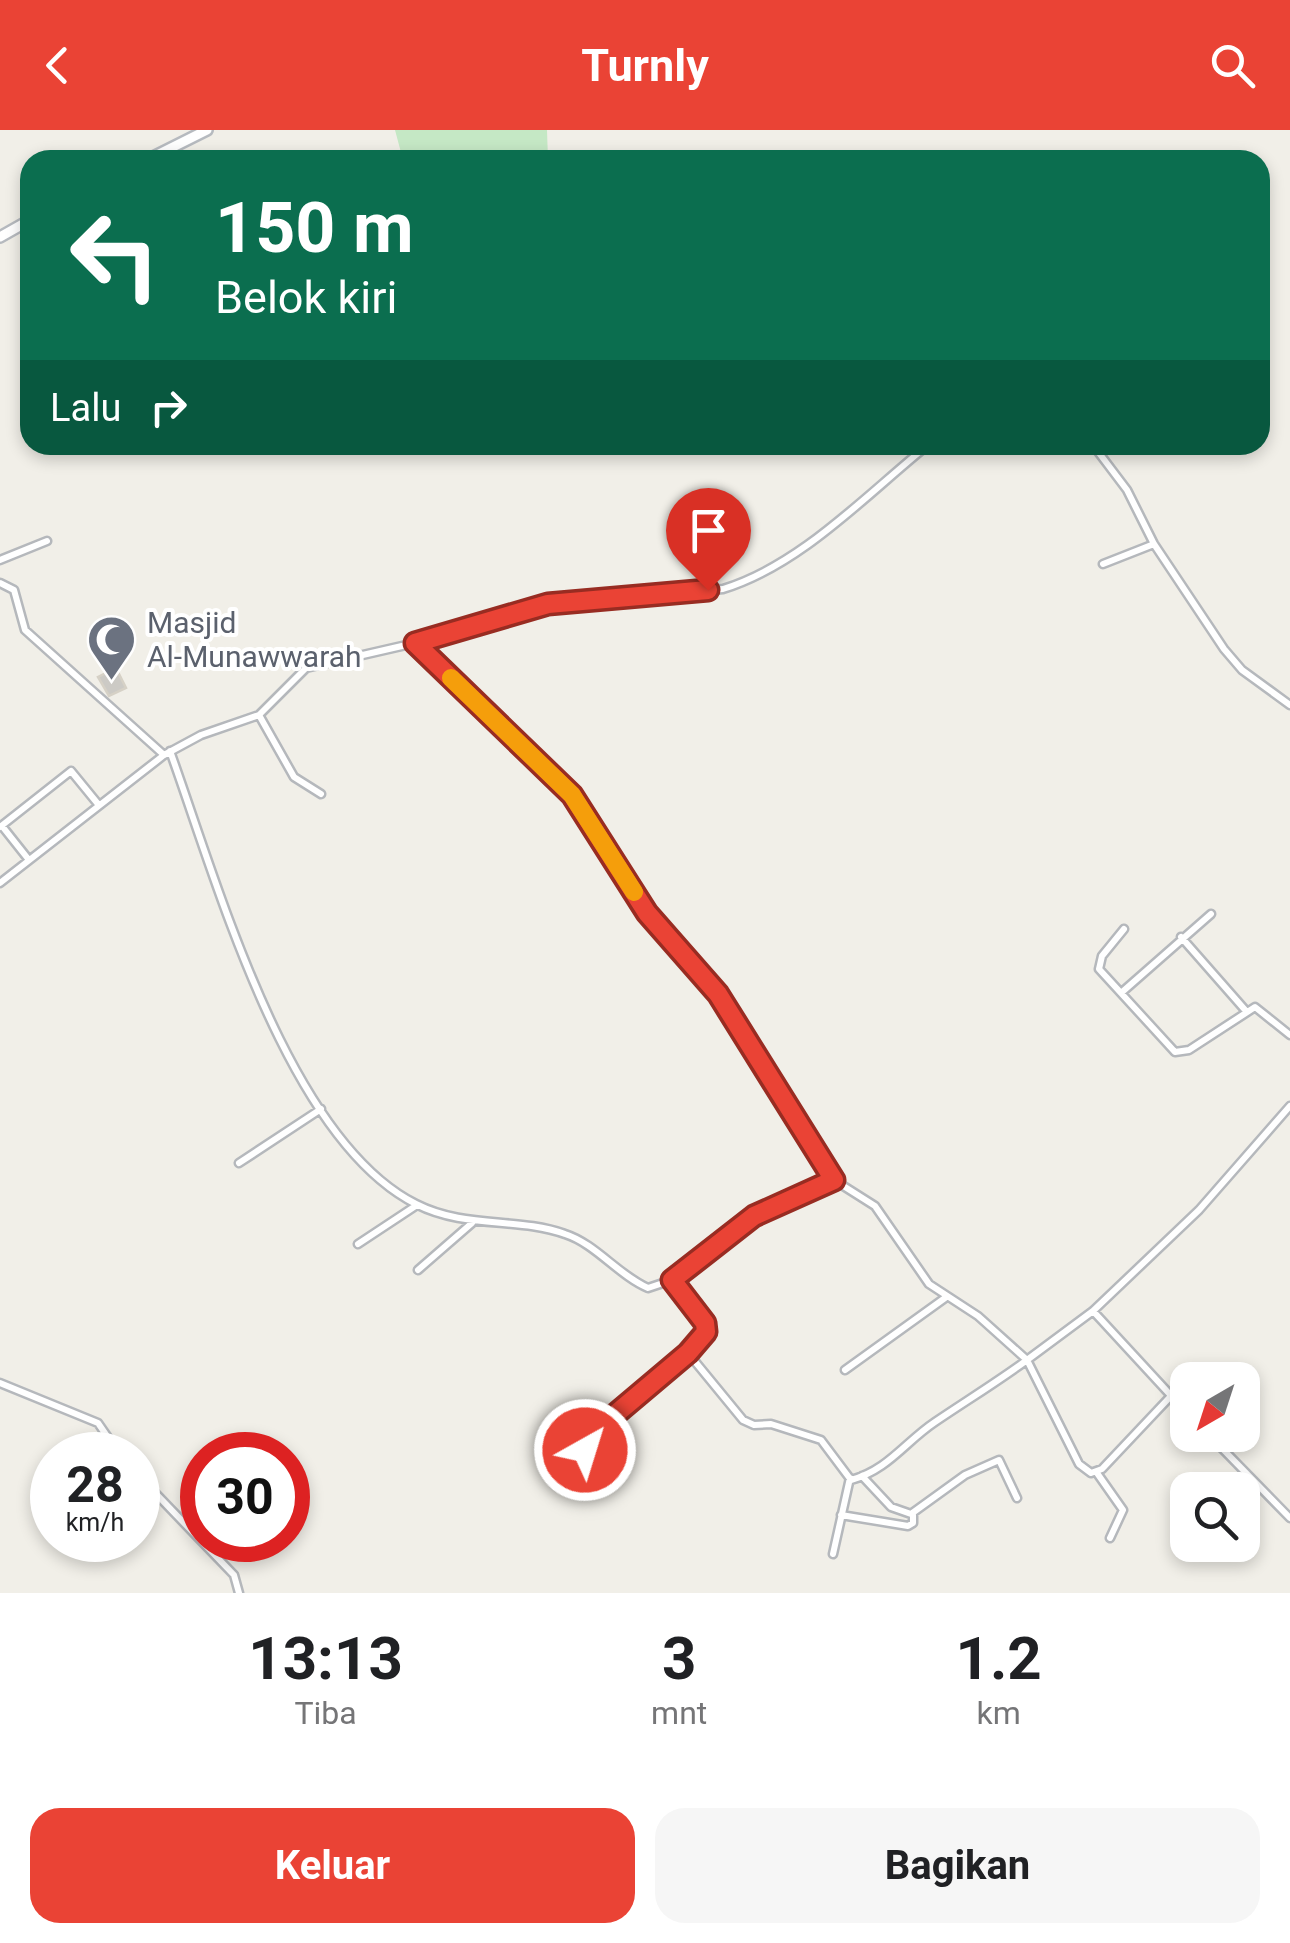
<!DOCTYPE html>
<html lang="id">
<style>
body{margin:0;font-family:Roboto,sans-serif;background:#f6f6f6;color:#202124;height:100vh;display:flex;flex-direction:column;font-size:38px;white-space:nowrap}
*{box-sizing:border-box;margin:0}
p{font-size:32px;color:#757577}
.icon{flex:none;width:55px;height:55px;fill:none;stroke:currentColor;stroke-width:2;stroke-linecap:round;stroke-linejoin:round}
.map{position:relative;height:1463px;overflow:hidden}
.details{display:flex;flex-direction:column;background:#fff;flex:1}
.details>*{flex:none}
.top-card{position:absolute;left:20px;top:20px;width:1250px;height:305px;border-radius:30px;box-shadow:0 5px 15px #0003;background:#0b6e4f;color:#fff;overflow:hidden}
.needle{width:65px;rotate:219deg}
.buttons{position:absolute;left:1170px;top:1232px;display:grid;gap:20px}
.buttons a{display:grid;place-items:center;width:90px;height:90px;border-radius:20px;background:#fff;box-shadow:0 5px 15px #0003;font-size:50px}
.speed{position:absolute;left:30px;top:1302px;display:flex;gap:20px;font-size:50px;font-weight:700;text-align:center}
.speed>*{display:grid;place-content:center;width:130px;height:130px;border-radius:50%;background:#fff;box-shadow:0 5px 15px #0003;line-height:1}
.speed small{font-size:25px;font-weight:400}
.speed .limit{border:15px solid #d22;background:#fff;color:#111}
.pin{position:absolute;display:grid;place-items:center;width:85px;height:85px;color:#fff;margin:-102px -42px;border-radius:50% 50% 50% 0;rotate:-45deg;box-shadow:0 0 10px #0007}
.pin .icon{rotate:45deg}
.me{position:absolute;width:110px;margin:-55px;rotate:39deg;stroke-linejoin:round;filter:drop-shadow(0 0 8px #0008)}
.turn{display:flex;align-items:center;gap:35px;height:210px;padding:0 30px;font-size:45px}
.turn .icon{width:130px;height:130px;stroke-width:2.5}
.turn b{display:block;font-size:70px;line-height:85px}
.then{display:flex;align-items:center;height:95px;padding:0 30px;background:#0003;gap:20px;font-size:38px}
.eta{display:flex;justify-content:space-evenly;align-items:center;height:170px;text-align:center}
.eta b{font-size:60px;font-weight:700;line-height:70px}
.button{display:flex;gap:20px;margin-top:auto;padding:20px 30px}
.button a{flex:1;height:115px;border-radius:30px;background:#ea4335;color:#fff;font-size:40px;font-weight:700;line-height:115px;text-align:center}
.button a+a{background:#f6f6f6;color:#202124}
header{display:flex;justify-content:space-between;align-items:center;height:130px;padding:0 30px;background:#ea4335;color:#fff;font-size:45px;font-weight:700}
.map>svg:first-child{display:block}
.green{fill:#c5e8c5}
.building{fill:#cccac5;stroke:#d6d1c6;stroke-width:2.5}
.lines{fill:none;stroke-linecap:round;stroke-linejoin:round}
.street-casing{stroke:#b5b8bc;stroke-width:11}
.secondary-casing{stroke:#b6babf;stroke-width:14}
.street{stroke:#fff;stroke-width:6}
.secondary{stroke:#fff;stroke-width:9}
.route-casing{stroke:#982c22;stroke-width:25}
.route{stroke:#ea4335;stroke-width:18}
.slow{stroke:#f59e0b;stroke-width:18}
.labels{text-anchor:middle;stroke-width:8;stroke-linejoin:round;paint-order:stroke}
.worship-label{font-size:30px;fill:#5b616d;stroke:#fff;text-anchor:start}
</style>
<header><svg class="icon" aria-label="back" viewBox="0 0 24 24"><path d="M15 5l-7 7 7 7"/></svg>Turnly<svg class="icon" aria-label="search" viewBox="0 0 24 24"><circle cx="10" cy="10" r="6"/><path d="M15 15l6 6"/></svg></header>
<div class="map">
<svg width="1290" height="1463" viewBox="0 0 1290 1463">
<rect width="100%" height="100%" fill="#f1efe8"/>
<path class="green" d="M395,0H547L548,30H403Z"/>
<path class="building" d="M116,538L126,558L109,566L98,547Z"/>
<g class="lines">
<defs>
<path id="street" d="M1093,315L1127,360L1154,414L1224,519L1242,540L1290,575
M0,430L47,411
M1103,434L1154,414
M0,453L14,460L25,500L164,625
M416,514L571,665L647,783L719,864L834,1050
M259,585L294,647L321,664
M170,621C217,751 287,1009 416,1074C465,1099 518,1087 565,1104C596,1114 618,1145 648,1158L672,1150L760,1083L834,1050L875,1076L929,1154L978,1186L1027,1230L1093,1181L1199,1080L1290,976
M2,696L29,730
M0,697L71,641L98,674
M0,753L164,625L201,605L259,585L306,538L415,513L541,475L723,459C801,435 866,365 928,315
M1124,799L1102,826L1099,839L1175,922L1189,920L1255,877L1290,905
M1181,807L1246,881
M1121,863L1211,784
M239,1033L321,979
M358,1114L417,1075
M418,1140L472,1093
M672,1150L707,1198L688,1223L743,1290L754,1295L771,1294L821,1310L851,1350C888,1340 905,1312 935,1292C966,1271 997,1252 1027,1230L1079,1334L1091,1343L1102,1339L1170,1267
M1093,1181L1188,1284
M845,1240L945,1168
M0,1253L98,1293L120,1325
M1209,1305L1290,1388
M587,1328L585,1315L591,1303L688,1223
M1097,1343L1123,1380L1110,1408
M138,1345L234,1445L239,1463
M862,1346L891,1377L911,1384L965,1345L999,1330L1017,1368
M841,1385L908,1396L913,1393V1383
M833,1424L850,1348"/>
<path id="secondary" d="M147,30L207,0
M0,107L30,90"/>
</defs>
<use href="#street" class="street-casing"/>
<use href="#secondary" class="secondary-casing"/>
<use href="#street" class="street"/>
<use href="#secondary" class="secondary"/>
</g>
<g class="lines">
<defs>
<path id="route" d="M585,1320L592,1304L688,1223L706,1202L705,1193L672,1150L754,1086L834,1050L718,864L647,783L572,665L415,513L548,474L708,460"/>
</defs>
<use href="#route" class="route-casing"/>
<use href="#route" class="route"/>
<path class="slow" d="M451,548L572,665L634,762"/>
</g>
<defs>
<symbol id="mosque-pin" viewBox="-11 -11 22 30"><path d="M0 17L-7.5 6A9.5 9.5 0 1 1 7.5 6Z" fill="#6b7280" stroke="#fff"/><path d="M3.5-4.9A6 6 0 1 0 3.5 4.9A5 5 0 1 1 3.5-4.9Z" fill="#fff"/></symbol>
</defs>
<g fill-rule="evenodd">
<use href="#mosque-pin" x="84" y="482" width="55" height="75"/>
</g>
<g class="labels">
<g class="worship-label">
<text x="147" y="503">Masjid<tspan x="147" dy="34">Al-Munawwarah</tspan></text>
</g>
</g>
</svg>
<div class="buttons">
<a><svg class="needle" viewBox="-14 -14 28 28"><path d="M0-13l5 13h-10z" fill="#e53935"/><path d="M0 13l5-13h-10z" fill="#757577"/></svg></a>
<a><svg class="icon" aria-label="search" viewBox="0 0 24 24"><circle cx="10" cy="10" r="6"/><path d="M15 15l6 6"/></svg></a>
</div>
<div class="speed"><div>28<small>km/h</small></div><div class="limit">30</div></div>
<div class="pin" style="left:708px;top:460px;background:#d93025"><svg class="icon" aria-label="arrive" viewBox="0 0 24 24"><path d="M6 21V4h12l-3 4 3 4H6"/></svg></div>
<svg class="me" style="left:585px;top:1320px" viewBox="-20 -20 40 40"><circle r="17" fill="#ea4335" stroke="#fff" stroke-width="3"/><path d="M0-11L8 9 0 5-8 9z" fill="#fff"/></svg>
<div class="top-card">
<div class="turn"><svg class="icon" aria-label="left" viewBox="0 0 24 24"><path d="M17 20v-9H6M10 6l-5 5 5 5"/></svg><div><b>150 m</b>Belok kiri</div></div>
<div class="then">Lalu<svg class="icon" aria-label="right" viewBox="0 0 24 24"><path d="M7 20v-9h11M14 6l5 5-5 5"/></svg></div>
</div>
</div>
<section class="details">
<div class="eta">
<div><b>13:13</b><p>Tiba</p></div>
<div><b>3</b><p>mnt</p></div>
<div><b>1.2</b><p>km</p></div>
</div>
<div class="button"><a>Keluar</a><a>Bagikan</a></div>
</section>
